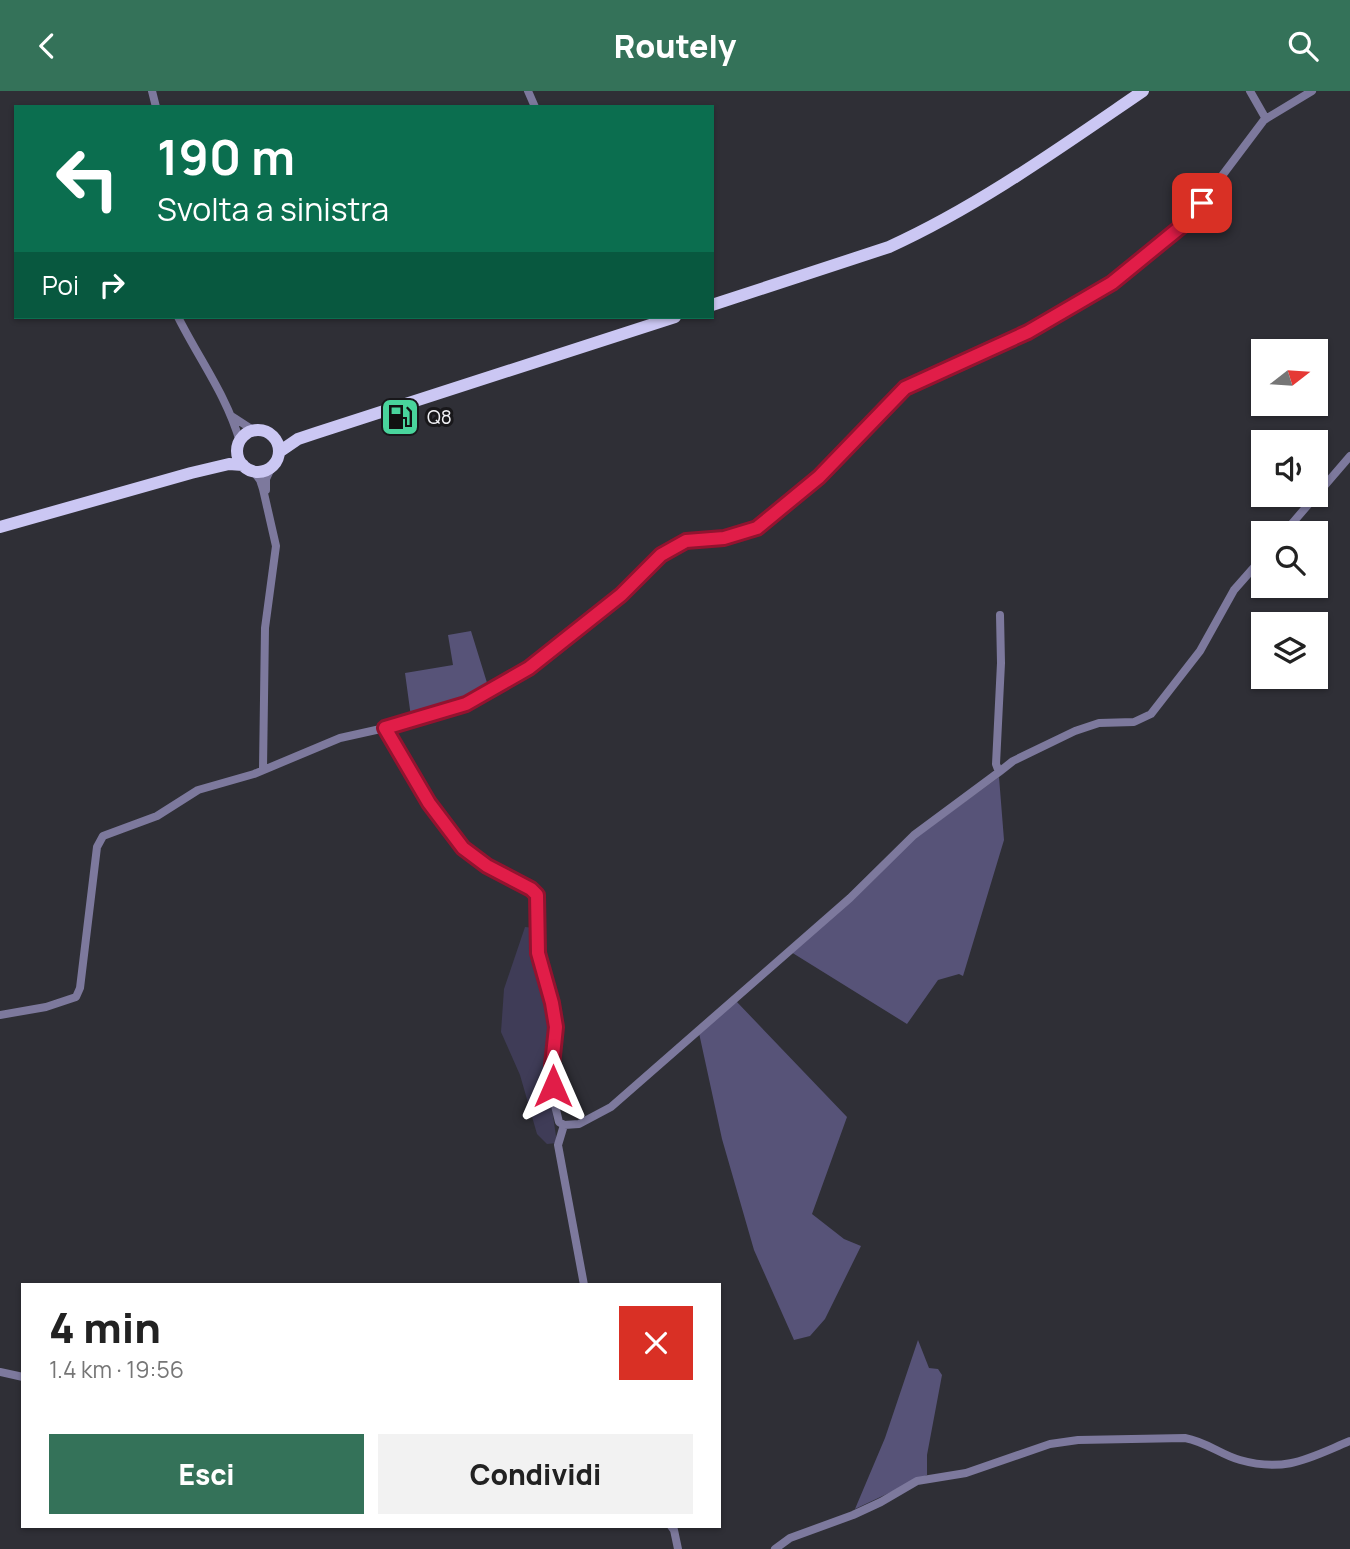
<!DOCTYPE html>
<html lang="it">
<meta charset="utf-8">
<style>
body{margin:0;font-family:Manrope,sans-serif;background:#f2f2f2;color:#222;height:100vh;display:flex;flex-direction:column;font-size:26px;white-space:nowrap}
*{box-sizing:border-box;margin:0}
p{font-size:23px;color:#767676}
.icon{flex:none;width:38px;height:38px;fill:none;stroke:currentColor;stroke-width:2;stroke-linecap:round;stroke-linejoin:round}
.map{position:relative;flex:1;overflow:hidden}
.sheet{position:absolute;left:21px;top:1192px;width:700px;height:245px;display:flex;flex-direction:column;background:#fff;border-radius:0px;box-shadow:0 2px 5px #0004}
.sheet>*{flex:none}
.hud{position:absolute;left:14px;top:14px;width:700px;height:214px;border-radius:0px;box-shadow:0 2px 5px #0004;background:#0b6e4f;color:#fff;overflow:hidden}
.needle{width:46px;rotate:73deg}
.buttons{position:absolute;left:1251px;top:248px;display:grid;gap:14px}
.buttons a{display:grid;place-items:center;width:77px;height:77px;border-radius:0px;background:#fff;box-shadow:0 2px 5px #0004;font-size:35px}
.pin{position:absolute;display:grid;place-items:center;width:60px;height:60px;color:#fff;margin:-30px;border-radius:14px;box-shadow:0 4px 10px #0006}
.me{position:absolute;width:77px;margin:-38px;rotate:0deg;stroke-linejoin:round;filter:drop-shadow(0 0 5px #0008)}
.turn{display:flex;align-items:center;gap:24px;height:147px;padding:0 28px;font-size:32px}
.turn .icon{width:91px;height:91px;stroke-width:2.5}
.turn b{display:block;font-size:49px;line-height:60px}
.then{display:flex;align-items:center;height:66px;padding:0 28px;background:#0003;gap:14px;font-size:26px}
.round{display:grid;place-items:center;flex:none;width:74px;height:74px;border-radius:0px;background:#f2f2f2}
.head{display:flex;align-items:center;justify-content:space-between;height:119px;padding:0 28px}
h1{font-size:42px;font-weight:800;line-height:52px}
.action{display:flex;gap:14px;margin-top:auto;padding:14px 28px}
.action a{flex:1;height:80px;border-radius:0px;background:#347259;color:#fff;font-size:28px;font-weight:800;line-height:80px;text-align:center}
.action a+a{background:#f2f2f2;color:#222}
header{display:flex;justify-content:space-between;align-items:center;height:91px;padding:0 28px;background:#347259;color:#fff;font-size:32px;font-weight:800}
.map>svg:first-child{display:block}
.green{fill:#3f3c57}
.forest{fill:#575378}
.lines{fill:none;stroke-linecap:round;stroke-linejoin:round}
.street{stroke:#7d799d;stroke-width:8}
.primary{stroke:#cbc7f3;stroke-width:12}
.route-casing{stroke:#92132f;stroke-width:18}
.route{stroke:#e11d48;stroke-width:12}
.labels{text-anchor:middle;stroke-width:6;stroke-linejoin:round;paint-order:stroke}
.poi-label{font-size:19px;fill:#f1f1f5;stroke:#18171a;text-anchor:start}
</style>
<header><svg class="icon" aria-label="back" viewBox="0 0 24 24"><path d="M15 5l-7 7 7 7"/></svg>Routely<svg class="icon" aria-label="search" viewBox="0 0 24 24"><circle cx="10" cy="10" r="6"/><path d="M15 15l6 6"/></svg></header>
<div class="map">
<svg width="1350" height="1458" viewBox="0 0 1350 1458">
<rect width="100%" height="100%" fill="#2f2f36"/>
<path class="green" d="M525,836L535,837L549,919L552,962L548,991L557,1052L547,1053L537,1043L520,984L501,941L504,898Z"/>
<path class="forest" d="M471,540L488,595L465,609L411,626L405,582L453,574L448,544Z
M999,686L1004,749L963,885L959,883L938,889L907,933L791,861L914,748Z
M736,910L847,1026L812,1123L844,1148L861,1155L825,1228L810,1245L794,1249L754,1159L722,1048L699,942Z
M918,1249L929,1277L938,1278L942,1284L927,1364V1384L855,1418L885,1347Z"/>
<g class="lines">
<path class="street" d="M152,0L156,16
M528,0L535,16
M1250,0L1266,28
M178,226C199,268 227,305 240,351
M233,326L253,339
M253,380L260,389L263,398L276,455L265,537L263,678
M266,399V388L271,377
M1283,443L1350,365
M385,637C409,675 431,726 463,757C476,769 535,799 538,806C544,821 538,843 538,859C539,885 555,910 556,936C556,949 552,961 552,973C551,993 554,1013 559,1031L564,1034
M999,681L996,673L1001,572L1000,524
M0,924L46,916L76,906L80,897L97,756L103,745L157,725L198,699L254,683L340,647L385,637L466,613L529,577L621,504L661,464L686,450L724,447L757,437L819,386L905,297L1028,241L1112,192L1188,130L1264,29L1312,0
M564,1034L579,1033L611,1016L850,807L914,744L999,681L1013,670L1075,640L1099,632L1134,631L1151,623L1200,560L1234,499L1264,465
M564,1034L558,1054L584,1194
M0,1281L23,1286
M671,1435L674,1439L678,1458
M775,1458L790,1447L853,1424L881,1411L917,1390L966,1382L1050,1353L1078,1349L1185,1347C1207,1351 1221,1364 1240,1369C1286,1382 1309,1367 1350,1350"/>
<path class="primary" d="M712,214L889,156C979,115 1061,56 1143,0
M237 360a21 21 0 1 1 42 0a21 21 0 1 1-42 0Z
M279,361L298,348L316,342L675,226
M0,436L191,382L229,373L243,374"/>
</g>
<g class="lines">
<defs>
<path id="route" d="M553,995L552,974L556,936L552,912L538,862L537,804L531,798L487,775L463,757L429,712L385,637L466,613L529,577L621,504L661,464L686,450L724,447L757,437L819,386L905,297L1028,241L1112,192L1188,130L1202,112"/>
</defs>
<use href="#route" class="route-casing"/>
<use href="#route" class="route"/>
</g>
<defs>
<symbol id="fuel-square" viewBox="-11 -11 22 22"><rect x="-9" y="-9" width="18" height="18" rx="4" fill="#49d49c" stroke="#18171a"/><path d="M-5.5-6h7V0h2V4h1.3V-2.5L3-4.5l.8-.8L6-3V5H2.5V1h-1V6h-7ZM-4.2-4.7v3.2H.2V-4.7Z" fill="#111"/></symbol>
</defs>
<g fill-rule="evenodd">
<use href="#fuel-square" x="378" y="304" width="44" height="44"/>
</g>
<g class="labels">
<g class="poi-label">
<text x="427" y="333">Q8</text>
</g>
</g>
</svg>
<div class="buttons">
<a><svg class="needle" viewBox="-14 -14 28 28"><path d="M0-13l5 13h-10z" fill="#e53935"/><path d="M0 13l5-13h-10z" fill="#767676"/></svg></a>
<a><svg class="icon" aria-label="sound" viewBox="0 0 24 24"><path d="M4 9h4l5-4v14l-5-4H4zM17 9q2 3 0 6"/></svg></a>
<a><svg class="icon" aria-label="search" viewBox="0 0 24 24"><circle cx="10" cy="10" r="6"/><path d="M15 15l6 6"/></svg></a>
<a><svg class="icon" aria-label="layers" viewBox="0 0 24 24"><path d="M12 4l9 5-9 5-9-5zM3 14l9 5 9-5"/></svg></a>
</div>
<div class="pin" style="left:1202px;top:112px;background:#d93025"><svg class="icon" aria-label="arrive" viewBox="0 0 24 24"><path d="M6 21V4h12l-3 4 3 4H6"/></svg></div>
<svg class="me" style="left:553px;top:995px" viewBox="-20 -20 40 40"><path d="M0-17L14 15 0 8-14 15z" fill="#e11d48" stroke="#fff" stroke-width="4"/></svg>
<div class="hud">
<div class="turn"><svg class="icon" aria-label="left" viewBox="0 0 24 24"><path d="M17 20v-9H6M10 6l-5 5 5 5"/></svg><div><b>190 m</b>Svolta a sinistra</div></div>
<div class="then">Poi<svg class="icon" aria-label="right" viewBox="0 0 24 24"><path d="M7 20v-9h11M14 6l5 5-5 5"/></svg></div>
</div>
<section class="sheet">
<div class="head"><div><h1>4 min</h1><p>1.4 km · 19:56</p></div><a class="round" style="background:#d93025;color:#fff"><svg class="icon" aria-label="close" viewBox="0 0 24 24"><path d="M6 6l12 12M18 6L6 18"/></svg></a></div>
<div class="action"><a>Esci</a><a>Condividi</a></div>
</section>
</div>
